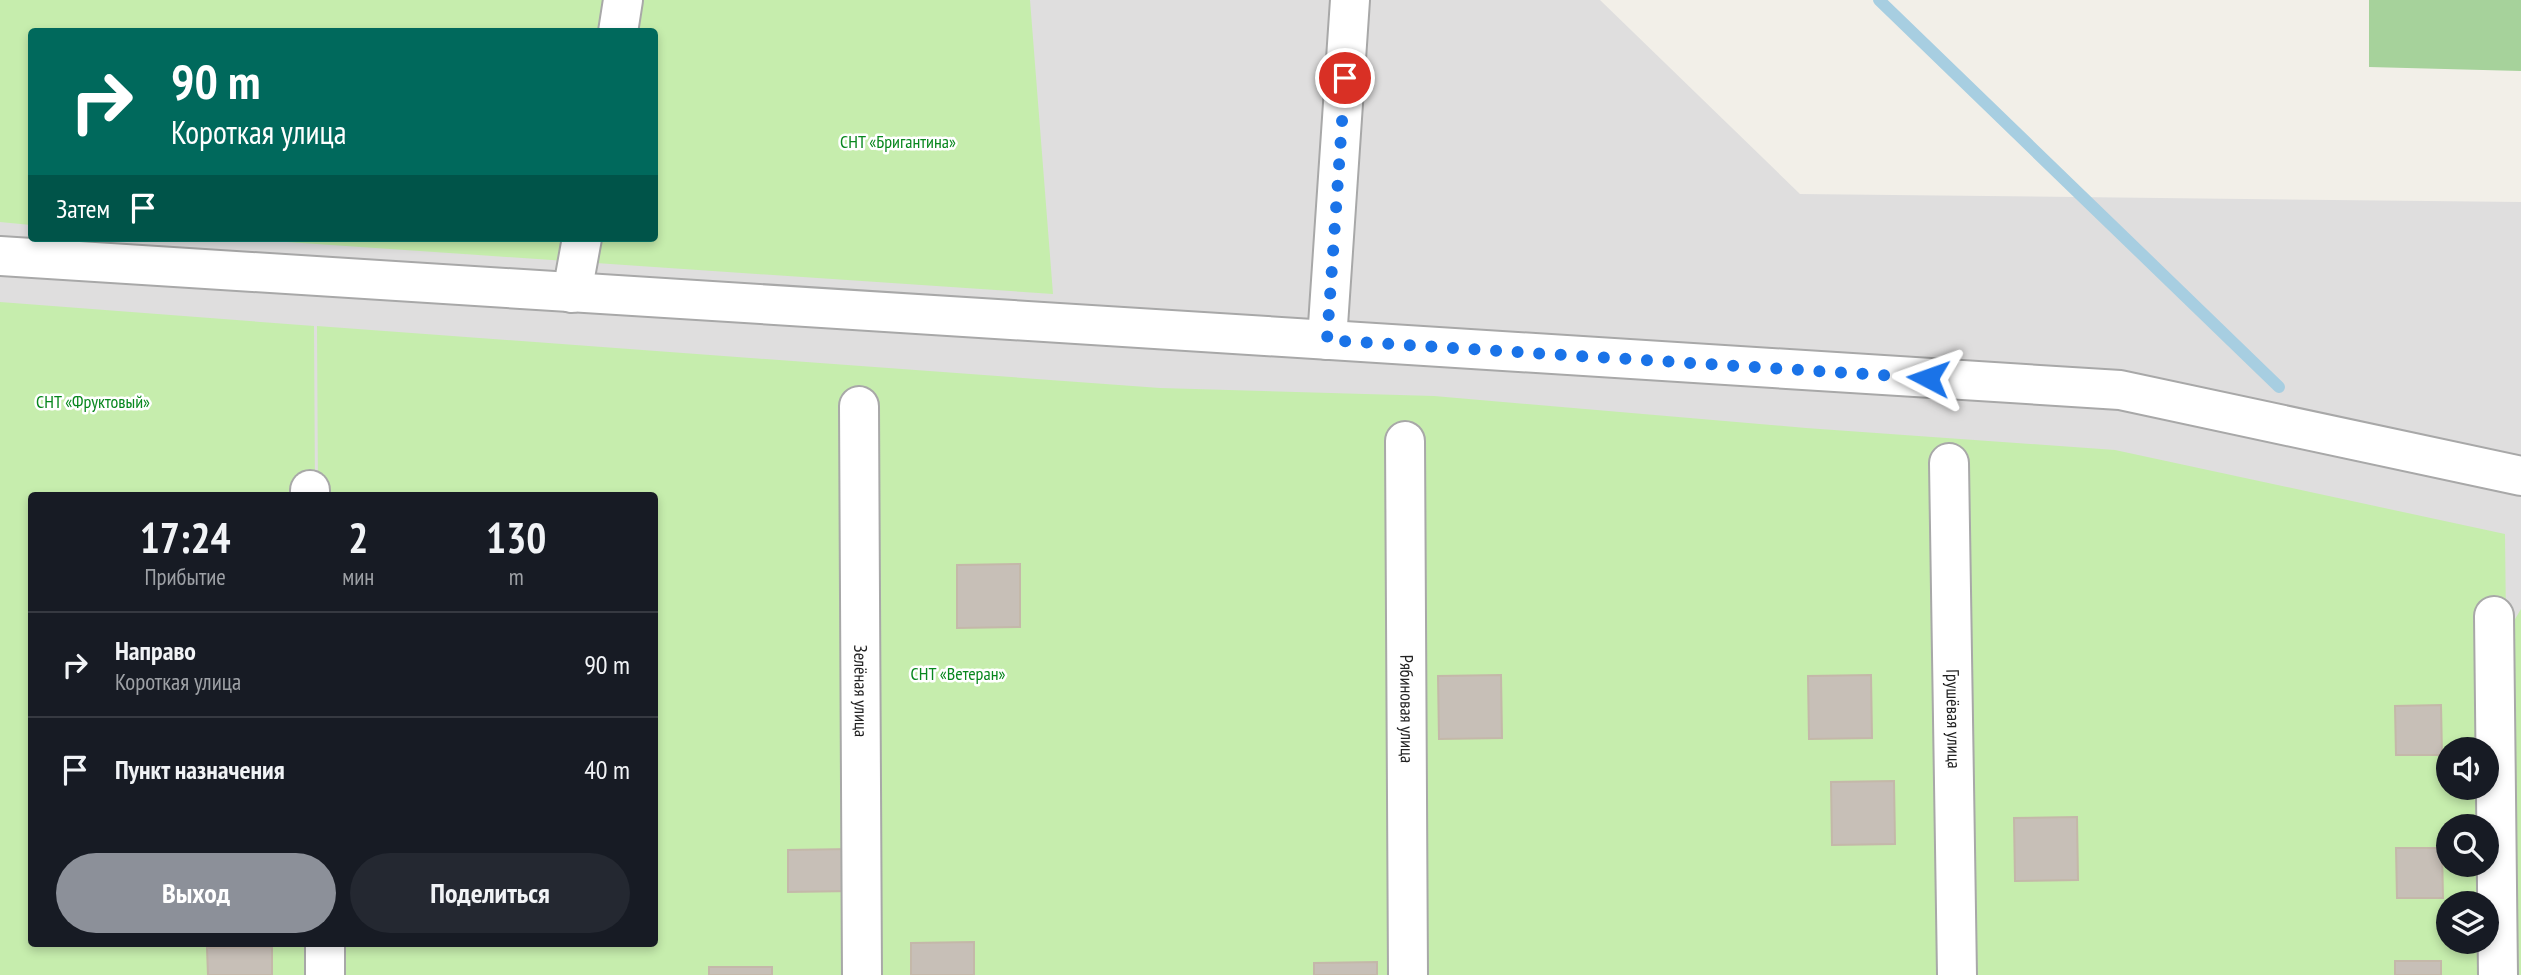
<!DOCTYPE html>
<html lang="ru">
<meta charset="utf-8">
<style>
body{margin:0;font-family:"PT Sans Narrow",sans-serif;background:#242831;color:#f1f3f6;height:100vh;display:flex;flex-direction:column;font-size:26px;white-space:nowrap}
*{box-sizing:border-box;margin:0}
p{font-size:23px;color:#9ea1a6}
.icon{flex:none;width:38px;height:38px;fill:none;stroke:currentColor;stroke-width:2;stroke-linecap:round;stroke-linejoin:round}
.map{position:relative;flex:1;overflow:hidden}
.drawer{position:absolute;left:28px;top:492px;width:630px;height:455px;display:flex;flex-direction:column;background:#171b24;border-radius:7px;box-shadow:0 4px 10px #0003}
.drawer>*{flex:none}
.banner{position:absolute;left:28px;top:28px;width:630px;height:214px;border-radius:7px;box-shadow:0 4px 10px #0003;background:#00695c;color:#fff;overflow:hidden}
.controls{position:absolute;left:2436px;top:737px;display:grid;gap:14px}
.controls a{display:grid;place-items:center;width:63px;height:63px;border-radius:50%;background:#171b24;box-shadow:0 4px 10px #0003;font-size:35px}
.pin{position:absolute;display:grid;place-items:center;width:60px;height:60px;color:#fff;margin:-30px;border:4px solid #fff;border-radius:50%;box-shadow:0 2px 7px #0007}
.me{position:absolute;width:77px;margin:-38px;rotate:274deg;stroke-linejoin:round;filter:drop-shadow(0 0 5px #0008)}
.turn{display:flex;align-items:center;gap:24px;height:147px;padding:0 28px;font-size:32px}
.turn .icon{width:91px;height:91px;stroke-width:2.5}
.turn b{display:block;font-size:49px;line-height:60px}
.then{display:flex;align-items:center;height:66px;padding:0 28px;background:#0003;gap:14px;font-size:26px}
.eta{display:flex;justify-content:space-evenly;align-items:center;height:119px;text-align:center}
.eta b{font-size:42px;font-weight:700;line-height:49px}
.action{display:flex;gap:14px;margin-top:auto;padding:14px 28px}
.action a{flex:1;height:80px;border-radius:42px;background:#8c9099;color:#fff;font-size:28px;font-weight:700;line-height:80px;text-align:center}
.action a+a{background:#242831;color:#f1f3f6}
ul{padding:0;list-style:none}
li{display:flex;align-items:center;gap:21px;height:105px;padding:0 28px;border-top:2px solid #363941}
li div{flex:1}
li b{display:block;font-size:26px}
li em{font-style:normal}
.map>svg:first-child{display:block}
.residential{fill:#dfdede;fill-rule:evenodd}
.grass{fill:#c6edad;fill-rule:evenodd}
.forest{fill:#a6d29b}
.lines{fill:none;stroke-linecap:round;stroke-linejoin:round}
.stream{stroke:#a7cee1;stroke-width:12}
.building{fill:#c7bfb7;stroke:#c4b8a9;stroke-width:2}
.street-casing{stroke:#a8a8a8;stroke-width:42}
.street{stroke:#fff;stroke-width:38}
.route{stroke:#1a73e8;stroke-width:12;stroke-dasharray:0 21.6}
.labels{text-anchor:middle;stroke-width:5;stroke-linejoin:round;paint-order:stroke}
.park-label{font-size:18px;fill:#08871e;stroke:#fff}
.street-label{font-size:18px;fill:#212121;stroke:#fff}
</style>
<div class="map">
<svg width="2521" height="975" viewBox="0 0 2521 975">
<rect width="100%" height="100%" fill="#f2efe8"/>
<path class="residential" d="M0,0H1600L1800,194L2521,202V975H0ZM32,32H654V238H32ZM32,495H654V943H32ZM2448,749H2487V788H2448ZM2448,826H2487V864H2448ZM2448,903H2487V942H2448Z"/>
<path class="grass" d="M0,0H1030L1053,294L228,238H654V32H32L31,225L0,222Z
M0,302L314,326L315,495H32V943H316L317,975H0Z
M317,326L1160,388L1434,396L1806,428L2115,450L2505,534L2510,975H319V943H654V495H318ZM2448,749H2487V788H2448ZM2448,826H2487V864H2448ZM2448,903H2487V942H2448Z
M2521,609V975H2516L2511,626Z"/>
<path class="forest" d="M2369,0H2521V71L2369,67Z"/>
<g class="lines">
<path class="stream" d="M1879,0L2279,387"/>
</g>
<path class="building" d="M1020,564V627L957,628V565Z
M1501,675L1502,738L1439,739L1438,676Z
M1871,675L1872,738L1809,739L1808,676Z
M2441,705L2442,755H2396L2395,706Z
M1894,781L1895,844L1832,845L1831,782Z
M2077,817L2078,880L2015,881L2014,818Z
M2396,848H2442L2443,898H2397Z
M851,849L852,891L788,892V850Z
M974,942V975H911V943Z
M272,947V975H208L207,948Z
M2395,961H2441V975H2395Z
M1377,962V975H1314V963Z
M709,967H772V975H709Z"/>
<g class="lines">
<defs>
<g id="street">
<path d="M618,32L623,0"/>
<path d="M0,256L2120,390L2521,476"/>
<path d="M572,293L582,238"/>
<path d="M1327,340L1350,0"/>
<path id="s1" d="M859,406L862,975"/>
<path id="s2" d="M1405,441L1408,975"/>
<path id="s3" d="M1949,463L1957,975"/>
<path d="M310,490V495"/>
<path d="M2494,616L2498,975"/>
<path d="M325,943V975"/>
</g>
</defs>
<use href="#street" class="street-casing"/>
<use href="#street" class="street"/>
</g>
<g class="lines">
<path class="route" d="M1345,78L1327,340L1928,378"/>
</g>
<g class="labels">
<g class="park-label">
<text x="898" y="148">СНТ «Бригантина»</text>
<text x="93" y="408">СНТ «Фруктовый»</text>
<text x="958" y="680">СНТ «Ветеран»</text>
</g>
<g class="street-label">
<text dy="6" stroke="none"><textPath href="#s1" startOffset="285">Зелёная улица</textPath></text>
<text dy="6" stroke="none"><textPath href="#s2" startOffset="268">Рябиновая улица</textPath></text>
<text dy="6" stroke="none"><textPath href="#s3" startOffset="256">Грушёвая улица</textPath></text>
</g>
</g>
</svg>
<div class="controls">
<a><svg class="icon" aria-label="sound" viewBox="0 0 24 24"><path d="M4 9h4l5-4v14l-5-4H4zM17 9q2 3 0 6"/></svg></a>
<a><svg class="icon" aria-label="search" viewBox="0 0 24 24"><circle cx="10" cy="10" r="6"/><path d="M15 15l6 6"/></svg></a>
<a><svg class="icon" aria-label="layers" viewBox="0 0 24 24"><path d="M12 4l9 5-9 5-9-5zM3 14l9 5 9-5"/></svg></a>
</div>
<div class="pin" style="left:1345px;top:78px;background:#d93025"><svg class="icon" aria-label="arrive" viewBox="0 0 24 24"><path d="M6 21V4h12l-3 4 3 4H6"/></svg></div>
<svg class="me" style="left:1928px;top:378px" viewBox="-20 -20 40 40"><path d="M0-17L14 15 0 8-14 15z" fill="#1a73e8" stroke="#fff" stroke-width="4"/></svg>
<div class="banner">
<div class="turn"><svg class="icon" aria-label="right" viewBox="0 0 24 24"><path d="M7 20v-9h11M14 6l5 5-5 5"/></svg><div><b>90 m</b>Короткая улица</div></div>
<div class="then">Затем<svg class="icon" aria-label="arrive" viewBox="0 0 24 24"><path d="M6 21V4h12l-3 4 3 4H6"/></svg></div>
</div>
<section class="drawer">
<div class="eta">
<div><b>17:24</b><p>Прибытие</p></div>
<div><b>2</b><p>мин</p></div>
<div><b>130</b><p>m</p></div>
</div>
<ul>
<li><svg class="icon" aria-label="right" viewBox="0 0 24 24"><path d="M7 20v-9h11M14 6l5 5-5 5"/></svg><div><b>Направо</b><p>Короткая улица</p></div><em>90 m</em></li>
<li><svg class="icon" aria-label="arrive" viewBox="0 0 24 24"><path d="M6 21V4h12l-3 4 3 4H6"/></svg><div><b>Пункт назначения</b></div><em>40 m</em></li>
</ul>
<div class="action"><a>Выход</a><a>Поделиться</a></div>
</section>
</div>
